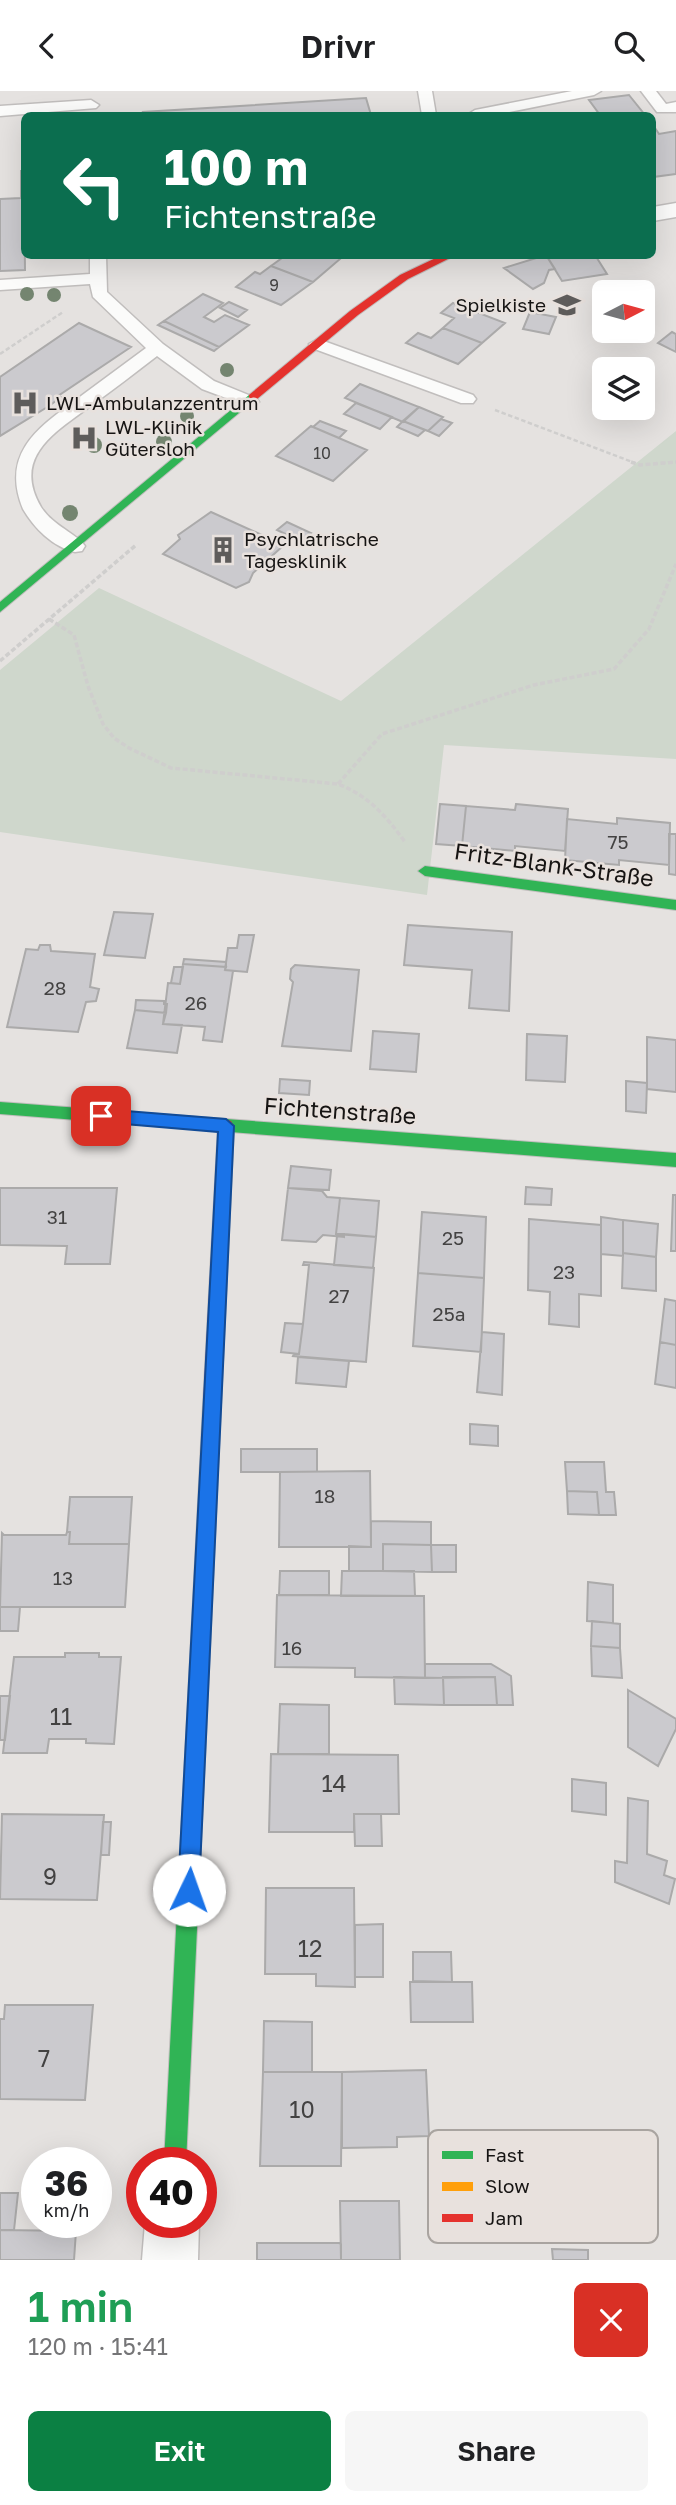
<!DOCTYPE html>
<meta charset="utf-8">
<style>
body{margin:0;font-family:"Golos Text",sans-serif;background:#f6f6f6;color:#202124;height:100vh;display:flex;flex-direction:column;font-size:26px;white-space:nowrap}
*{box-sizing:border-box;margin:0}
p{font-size:23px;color:#757577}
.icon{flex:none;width:38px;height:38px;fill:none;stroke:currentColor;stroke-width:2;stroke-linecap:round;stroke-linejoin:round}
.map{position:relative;height:2169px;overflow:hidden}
.side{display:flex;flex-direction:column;background:#fff;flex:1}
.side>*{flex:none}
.hud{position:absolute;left:21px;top:21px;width:635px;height:147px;border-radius:10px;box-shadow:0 7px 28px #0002;background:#0b6e4f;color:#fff;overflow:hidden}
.needle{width:46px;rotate:84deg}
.tools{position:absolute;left:592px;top:189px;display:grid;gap:14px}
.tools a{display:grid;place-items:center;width:63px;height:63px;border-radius:10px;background:#fff;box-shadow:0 7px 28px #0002;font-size:35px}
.speed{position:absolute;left:21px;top:2056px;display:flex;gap:14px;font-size:35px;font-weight:700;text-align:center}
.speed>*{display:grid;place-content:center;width:91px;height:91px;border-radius:50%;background:#fff;box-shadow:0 7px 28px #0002;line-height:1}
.speed small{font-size:18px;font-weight:400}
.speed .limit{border:10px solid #d22;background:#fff;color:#111}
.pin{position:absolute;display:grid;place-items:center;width:60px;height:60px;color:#fff;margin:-30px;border-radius:14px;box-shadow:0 4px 10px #0006}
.me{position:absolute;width:77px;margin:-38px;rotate:3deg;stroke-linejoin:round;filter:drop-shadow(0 0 5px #0008)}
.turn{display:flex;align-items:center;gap:24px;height:147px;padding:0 28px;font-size:32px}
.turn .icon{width:91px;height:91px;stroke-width:2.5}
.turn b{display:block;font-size:49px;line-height:60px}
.round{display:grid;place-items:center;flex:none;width:74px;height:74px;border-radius:10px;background:#f6f6f6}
.headline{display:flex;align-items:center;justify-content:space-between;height:119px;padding:0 28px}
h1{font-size:42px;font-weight:600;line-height:52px;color:#1e9e55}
.cta{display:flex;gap:14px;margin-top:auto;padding:14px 28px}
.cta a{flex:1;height:80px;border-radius:10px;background:#0b8043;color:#fff;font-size:28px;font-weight:600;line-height:80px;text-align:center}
.cta a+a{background:#f6f6f6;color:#202124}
header{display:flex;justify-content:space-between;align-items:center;height:91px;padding:0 28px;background:#fff;font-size:32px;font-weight:600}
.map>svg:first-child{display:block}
.green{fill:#cfd7cc}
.building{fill:#cbcace;stroke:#abaaaa;stroke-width:2}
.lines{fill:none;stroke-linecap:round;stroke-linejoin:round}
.lane-casing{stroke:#c1bebd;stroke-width:3}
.street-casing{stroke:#c1bebd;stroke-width:3}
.fast-casing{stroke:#c1bebd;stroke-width:2}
.slow-casing{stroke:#c1bebd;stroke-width:2}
.jam-casing{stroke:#c1bebd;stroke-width:2}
.path-far1{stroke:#cfcecd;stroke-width:2.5;stroke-dasharray:4.5 2.5;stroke-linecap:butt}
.path{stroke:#cfcecd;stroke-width:3.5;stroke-dasharray:5 2.5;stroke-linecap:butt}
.lane{fill:#fbfbfa;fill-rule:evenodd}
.street{fill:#fbfbfa;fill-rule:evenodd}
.fast{fill:#30b455;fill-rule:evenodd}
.slow{fill:#ff9f0a;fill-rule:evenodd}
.jam{fill:#e5322d;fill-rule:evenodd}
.tree{fill:#748570}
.route{fill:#1a73e8;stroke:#114b97;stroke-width:2}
.labels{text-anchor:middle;stroke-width:5;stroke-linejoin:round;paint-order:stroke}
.far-number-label{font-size:16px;fill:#434242}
.far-poi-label{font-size:19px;fill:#161413;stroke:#e8e1dd;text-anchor:start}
.number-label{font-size:19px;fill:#434242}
.street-label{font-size:23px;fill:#161413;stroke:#e8e1dd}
.near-number-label{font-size:23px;fill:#434242}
.key{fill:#e8e1dd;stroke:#a9a4a0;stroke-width:2}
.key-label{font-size:19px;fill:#161413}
</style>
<header><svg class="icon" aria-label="back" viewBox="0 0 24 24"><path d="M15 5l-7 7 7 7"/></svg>Drivr<svg class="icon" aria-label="search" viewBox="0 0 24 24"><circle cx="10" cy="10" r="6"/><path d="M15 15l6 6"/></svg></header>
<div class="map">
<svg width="676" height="2169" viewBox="0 0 676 2169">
<rect width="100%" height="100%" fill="#e5e2e0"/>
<path class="green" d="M676,340V668L444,654L427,804L0,741V579L99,497L341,610Z"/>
<path class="building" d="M629,4L645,24H600L589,9Z
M366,7L371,24H144L143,21Z
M653,34L659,43L676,40V83L653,86Z
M21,80H24L25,179L0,180V108L21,107Z
M333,164L340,168L313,191L271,175L282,167L278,164Z
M546,164H595L607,183L562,190Z
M546,164L555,178L549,179L544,192L533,198L504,177Z
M271,175L313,191L281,214L236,196L255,181L260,183Z
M203,203L223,212L204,226L214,231L225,224L249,234L219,256L164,230Z
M229,211L247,219L238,226L220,217Z
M453,212L505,232L482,252L443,237L454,227L441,222Z
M530,221L556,226L549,243L523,238Z
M164,230L219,256L214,260L158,234Z
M79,232L131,256L58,305L61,306L49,315L0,345V286Z
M443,237L482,252L458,273L406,252L418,242L431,247Z
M672,241L676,243V261L658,252Z
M360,293L419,316L403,331L345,307Z
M356,312L392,326L380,338L344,323Z
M419,316L443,326L428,340L403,330Z
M441,328L452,332L439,345L428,340Z
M320,330L346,340L339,347L313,336Z
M403,330L425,339L418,345L397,336Z
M311,335L313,336L367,359L333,390L276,365Z
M211,421L284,454L253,482L249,491L236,497L163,463L180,448L178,444Z
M287,431L311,442L302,451L277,439Z
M440,713L466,715L462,755L436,753Z
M516,713L568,718L565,760L515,755V760L462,755L466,715L515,719Z
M617,727L670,732L669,774L619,769V774L565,769L567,728L617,733Z
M669,743H676V784L669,783Z
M114,821L153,823L145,867L104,864Z
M408,834L512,841L509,920L469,917L472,879L404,874Z
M239,844H254L247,881L225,879L228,857H237Z
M40,854H50L51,860L95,863L90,896L99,898L96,910L86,911L78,941L7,936L26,858L38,859Z
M184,868L226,871V876L183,873Z
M183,873L226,876L225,879L233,880L222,951L203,949L205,936L163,933L168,892L180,893Z
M295,874L359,879L351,960L282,955L293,891L290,888L291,878Z
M174,876H183L180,893L171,892Z
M136,909L164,910V913H167L166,922L135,919Z
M135,919L166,922L163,933L182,934L177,962L127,957Z
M373,940L419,943L416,981L370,978Z
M527,943L567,945L565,991L526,989Z
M647,946L676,949V1001L647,998Z
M280,988L310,990L309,1004L279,1002Z
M626,990L647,992L646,1022L626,1020Z
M291,1075L331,1079L329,1099L288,1097Z
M526,1096L552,1098L551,1114L525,1113Z
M0,1097H117L110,1173H65L67,1155L0,1154Z
M288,1097L322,1100L327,1106L340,1107L336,1143H344V1146L323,1144L316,1151L282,1149Z
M673,1104H676V1160H671Z
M340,1107L379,1110L376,1146L336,1143Z
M422,1121L486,1126L484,1187L418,1182Z
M601,1126L623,1129V1165L601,1163Z
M529,1128L601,1134V1205L579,1203V1236L549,1233L550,1201L528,1199Z
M623,1129L658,1133L656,1166L623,1162Z
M344,1143L376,1146L373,1177L334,1174L337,1145L344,1146Z
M623,1162L656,1166V1200L622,1197Z
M304,1171L374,1177L366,1271L293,1265L294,1263H299L303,1233L309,1174H303Z
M418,1182L484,1187L481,1261L413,1255Z
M665,1208L676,1210V1254L660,1251Z
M285,1232L303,1233L299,1263L281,1261Z
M482,1241L504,1243L502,1304L477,1301Z
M660,1251L676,1254V1297L655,1293Z
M298,1266L349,1270L346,1296L296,1292Z
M470,1333L498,1335V1355L470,1353Z
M241,1358H317V1381H241Z
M565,1371H604L606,1401H614L616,1424H599L597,1401L567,1400Z
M370,1380L371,1456H279L280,1381Z
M567,1400L597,1401L599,1424L568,1423Z
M70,1406H132L129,1453H69L70,1441H67Z
M371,1430L431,1431V1454L383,1453V1480H349V1455L371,1456Z
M67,1441H70L69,1453H129L125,1516H0L2,1442L4,1444H66Z
M383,1453L431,1454L432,1481L383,1480Z
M431,1454H456V1481H432Z
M280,1480H329V1504H279Z
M342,1480H414L415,1505H341Z
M588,1491L613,1494V1532L587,1530Z
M277,1504L424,1505L425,1587L355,1586V1577L275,1576Z
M0,1516H20L18,1540H0Z
M592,1530L620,1533V1557L591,1555Z
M591,1555L620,1557L622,1587L592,1585Z
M65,1562H99V1566H121L114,1653L86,1652V1648H49L47,1662H3L14,1566H65Z
M425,1573H491L511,1585L513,1614H497L495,1586L425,1587Z
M394,1586L443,1587L444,1614L395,1613Z
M443,1586H495L497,1614H444Z
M628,1599L676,1628V1638L658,1675L628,1656Z
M0,1605H10L5,1649H0Z
M280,1613L329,1614V1663H278Z
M271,1663L398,1664L399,1723H354V1741H269Z
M572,1688L606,1692V1724L572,1720Z
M628,1707L648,1710L647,1763L667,1770L664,1784L675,1788L669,1813L615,1791V1770L627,1772Z
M2,1723L104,1724L97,1809L0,1808Z
M354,1723H381L382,1755H355Z
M103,1731H111L109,1764H101Z
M266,1797H354L355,1896L316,1895V1883H265Z
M383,1833V1886H355V1834Z
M413,1861H451L452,1891L413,1890Z
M410,1891H472L473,1931H411Z
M5,1914H93L85,2009L0,2008V1928H4Z
M264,1930L312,1931V1981H263Z
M426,1979L429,2045L397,2046V2056L342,2057V1981Z
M263,1981H342L341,2075H260Z
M0,2102H18L14,2139H0Z
M340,2110H399L400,2169H341Z
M0,2139L76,2140L74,2169H0Z
M257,2152H339L341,2153V2169H257Z
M552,2158L588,2159V2169H553Z"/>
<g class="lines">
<defs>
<path id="lane" d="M418,0H432L436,24H422Z
M572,0H601L594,4L495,24H467L475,19Z
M641,0H656L666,13L676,11V21H657Z
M91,9L99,14L96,17L0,25V15Z
M90,164H106L107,201L163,253L214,290L256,307L259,311L250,316L202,298L157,265C135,282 114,298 92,314C57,340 11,365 41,416C53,435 76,442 85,455L82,460L75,461C53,456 34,437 23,418C0,362 39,336 77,308C100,291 123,274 146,257L93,206L90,193L0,199V189L90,183Z
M318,248L473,304L476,308L473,312H461L312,257L309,253Z"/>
<path id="street" d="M676,112V126L653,130V116Z
M145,2132H199L198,2169H142Z"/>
<path id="fast" d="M249,304L258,306L0,521V511Z
M425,775L676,809V819L425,785L418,780Z
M0,1011L676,1062V1076L0,1023Z
M196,1636L203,1639L206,1646L186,2072H164L186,1646L189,1639Z"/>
<path id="slow" d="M212,1306L218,1308L221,1314L206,1646L203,1653L196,1656L189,1653L186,1646L203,1314L206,1308Z"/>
<path id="jam" d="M442,164H456L408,188L358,224L257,308H249V304L350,220L400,184Z
M226,1028L231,1030L234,1035L221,1314L218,1320L212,1322L206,1320L203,1314L218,1035L221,1030Z"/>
</defs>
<use href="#lane" class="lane-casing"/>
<use href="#street" class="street-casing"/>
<use href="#fast" class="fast-casing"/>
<use href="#slow" class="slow-casing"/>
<use href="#jam" class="jam-casing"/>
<path class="path-far1" d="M0,263L63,221
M495,319L635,372
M661,372L676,371"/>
<path class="path" d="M631,371L640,374L676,371
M49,528L74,544L88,595L103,633L114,647L129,657L171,677L338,693C369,705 386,725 405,751
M0,570L136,454
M338,693L382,643L534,594L614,578L649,538L676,473"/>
<use href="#lane" class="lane"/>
<use href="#street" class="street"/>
<use href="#fast" class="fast"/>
<use href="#slow" class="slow"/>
<use href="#jam" class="jam"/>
</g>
<g class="tree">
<circle cx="27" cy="203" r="7"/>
<circle cx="54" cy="204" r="7"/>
<circle cx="227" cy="279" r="7"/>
<circle cx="187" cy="325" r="7"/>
<circle cx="164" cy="351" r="8"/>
<circle cx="94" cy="354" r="8"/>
<circle cx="70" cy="422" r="8"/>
</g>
<path class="route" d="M101,1018L226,1028L234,1035L199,1799L196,1806L189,1809L181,1806L178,1799L218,1041L101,1031L93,1025Z"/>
<defs>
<symbol id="school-bare" viewBox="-9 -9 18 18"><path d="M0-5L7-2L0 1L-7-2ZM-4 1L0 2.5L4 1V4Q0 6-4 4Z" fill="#5e5c5b" stroke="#e8e1dd" stroke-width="2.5" paint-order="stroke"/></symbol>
<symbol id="hospital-bare" viewBox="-9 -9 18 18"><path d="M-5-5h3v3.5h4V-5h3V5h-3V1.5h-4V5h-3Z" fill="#5e5c5b" stroke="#e8e1dd" stroke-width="2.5" paint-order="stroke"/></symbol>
<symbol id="building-bare" viewBox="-9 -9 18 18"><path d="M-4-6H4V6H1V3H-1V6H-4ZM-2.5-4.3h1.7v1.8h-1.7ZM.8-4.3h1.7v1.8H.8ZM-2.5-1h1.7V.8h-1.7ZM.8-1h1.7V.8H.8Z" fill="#5e5c5b" stroke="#e8e1dd" stroke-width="2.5" paint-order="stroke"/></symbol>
</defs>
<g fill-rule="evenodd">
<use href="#school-bare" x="548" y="195" width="38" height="38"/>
<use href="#hospital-bare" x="6" y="293" width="38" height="38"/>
<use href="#hospital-bare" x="65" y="328" width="38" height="38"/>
<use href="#building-bare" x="204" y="440" width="38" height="38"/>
</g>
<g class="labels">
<g class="far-number-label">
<text x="274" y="200">9</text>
<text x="322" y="368">10</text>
</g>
<g class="far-poi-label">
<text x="546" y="221" text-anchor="end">Spielkiste</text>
<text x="46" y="319">LWL-Ambulanzzentrum</text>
<text x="105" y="343">LWL-Klinik<tspan x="105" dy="22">Gütersloh</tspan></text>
<text x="244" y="455">Psychlatrische<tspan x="244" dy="22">Tagesklinik</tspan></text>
</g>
<g class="number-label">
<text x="618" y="758">75</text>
<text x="55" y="904">28</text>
<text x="196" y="919">26</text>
<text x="57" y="1133">31</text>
<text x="453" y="1154">25</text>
<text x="564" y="1188">23</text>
<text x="339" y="1212">27</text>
<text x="449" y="1230">25a</text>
<text x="325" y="1412">18</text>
<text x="63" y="1494">13</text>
<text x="292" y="1564">16</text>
</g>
<g class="street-label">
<text transform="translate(554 774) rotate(8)" y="8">Fritz-Blank-Straße</text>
<text transform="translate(340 1020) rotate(4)" y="8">Fichtenstraße</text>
</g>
<g class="near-number-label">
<text x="61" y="1634">11</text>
<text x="334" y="1701">14</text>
<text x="50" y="1794">9</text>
<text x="310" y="1866">12</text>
<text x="44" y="1976">7</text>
<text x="302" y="2027">10</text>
</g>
</g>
<rect x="428" y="2039" width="230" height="113" rx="10" class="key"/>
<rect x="442" y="2060" width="31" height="8" fill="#30b455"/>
<rect x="442" y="2091" width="31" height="9" fill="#ff9f0a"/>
<rect x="442" y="2123" width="31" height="8" fill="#e5322d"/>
<g class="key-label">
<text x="485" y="2071">Fast</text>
<text x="485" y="2102">Slow</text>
<text x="485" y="2134">Jam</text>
</g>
</svg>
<div class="tools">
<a><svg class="needle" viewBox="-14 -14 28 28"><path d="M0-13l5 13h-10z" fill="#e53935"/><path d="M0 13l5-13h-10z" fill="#757577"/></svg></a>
<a><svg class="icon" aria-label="layers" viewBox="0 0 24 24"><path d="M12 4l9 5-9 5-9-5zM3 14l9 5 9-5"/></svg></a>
</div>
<div class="speed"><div>36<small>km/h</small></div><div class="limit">40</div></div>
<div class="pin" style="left:101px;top:1025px;background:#d93025"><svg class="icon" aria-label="arrive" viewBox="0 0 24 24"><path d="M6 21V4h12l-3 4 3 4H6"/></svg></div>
<svg class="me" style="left:189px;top:1799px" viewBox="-20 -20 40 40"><circle r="19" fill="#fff"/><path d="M0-13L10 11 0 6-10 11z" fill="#1a73e8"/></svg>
<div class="hud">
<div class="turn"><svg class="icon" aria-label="left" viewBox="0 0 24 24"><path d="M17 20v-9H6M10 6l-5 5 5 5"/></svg><div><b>100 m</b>Fichtenstraße</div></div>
</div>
</div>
<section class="side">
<div class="headline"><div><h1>1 min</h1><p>120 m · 15:41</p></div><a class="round" style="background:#d93025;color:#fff"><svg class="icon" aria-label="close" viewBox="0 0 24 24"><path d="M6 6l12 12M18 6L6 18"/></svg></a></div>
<div class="cta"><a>Exit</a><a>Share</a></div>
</section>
